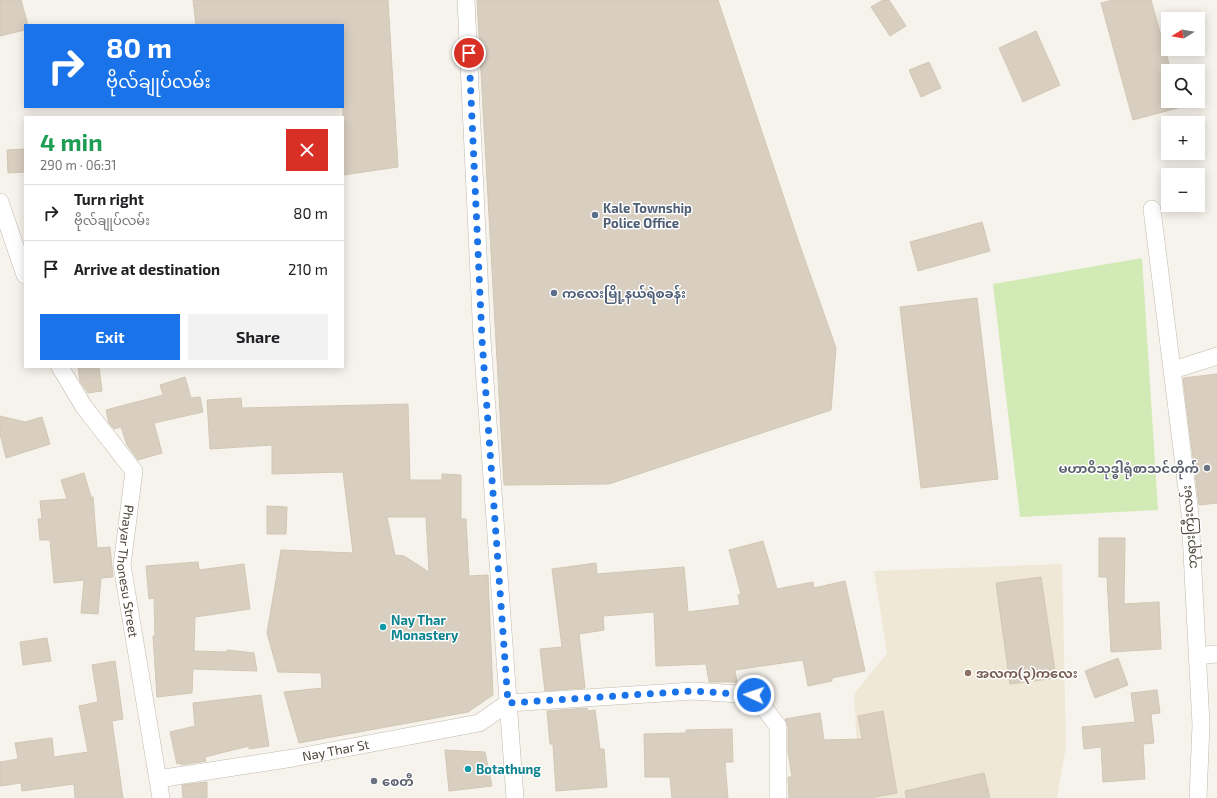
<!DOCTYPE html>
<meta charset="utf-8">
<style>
body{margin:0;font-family:"Exo 2","Noto Sans Myanmar",sans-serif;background:#f2f2f2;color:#202124;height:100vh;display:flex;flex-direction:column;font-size:15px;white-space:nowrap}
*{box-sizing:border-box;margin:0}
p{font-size:13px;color:#757577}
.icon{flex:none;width:22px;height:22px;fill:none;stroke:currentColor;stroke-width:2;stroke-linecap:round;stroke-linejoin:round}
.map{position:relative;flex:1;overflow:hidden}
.side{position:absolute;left:24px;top:116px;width:320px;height:252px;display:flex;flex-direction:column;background:#fff;border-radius:0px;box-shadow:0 2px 10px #0003}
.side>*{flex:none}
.guide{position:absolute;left:24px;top:24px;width:320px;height:84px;border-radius:0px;box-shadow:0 2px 10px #0003;background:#1a73e8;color:#fff;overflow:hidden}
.needle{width:26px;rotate:259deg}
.controls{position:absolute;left:1161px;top:12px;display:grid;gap:8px}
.controls a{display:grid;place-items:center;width:44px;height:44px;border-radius:0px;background:#fff;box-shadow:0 2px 10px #0003;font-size:20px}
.pin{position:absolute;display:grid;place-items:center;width:34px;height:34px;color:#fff;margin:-17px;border:2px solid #fff;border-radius:50%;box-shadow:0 1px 4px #0007}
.me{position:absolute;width:44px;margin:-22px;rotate:273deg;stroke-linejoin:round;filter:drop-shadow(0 0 3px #0008)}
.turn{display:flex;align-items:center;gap:14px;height:84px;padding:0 16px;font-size:18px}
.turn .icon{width:52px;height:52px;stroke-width:2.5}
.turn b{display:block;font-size:28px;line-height:34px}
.round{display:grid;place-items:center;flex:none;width:42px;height:42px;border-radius:0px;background:#f2f2f2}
.head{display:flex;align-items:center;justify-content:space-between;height:68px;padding:0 16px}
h1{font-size:24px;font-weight:700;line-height:30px;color:#1e9e55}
.cta{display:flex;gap:8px;margin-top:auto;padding:8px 16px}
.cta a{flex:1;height:46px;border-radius:0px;background:#1a73e8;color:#fff;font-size:16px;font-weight:700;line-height:46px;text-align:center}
.cta a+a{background:#f2f2f2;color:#202124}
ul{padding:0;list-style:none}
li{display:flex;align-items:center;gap:12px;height:56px;padding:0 16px;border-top:1px solid #e0e0e0}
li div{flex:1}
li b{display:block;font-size:15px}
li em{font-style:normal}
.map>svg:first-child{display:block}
.education{fill:#efe8d6}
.green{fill:#d2eab5}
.building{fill:#d8cfc1;stroke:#d3c7b4;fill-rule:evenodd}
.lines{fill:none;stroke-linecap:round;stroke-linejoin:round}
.minor-casing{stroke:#c2bbae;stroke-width:18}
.minor{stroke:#fff;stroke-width:17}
.route{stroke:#1a73e8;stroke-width:7;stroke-dasharray:0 12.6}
.service-dot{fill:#5c6f8a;stroke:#fff;stroke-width:1.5}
.worship-dot{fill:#6b7280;stroke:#fff;stroke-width:1.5}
.culture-dot{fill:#0f9aa8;stroke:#fff;stroke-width:1.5}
.education-dot{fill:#8d6e63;stroke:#fff;stroke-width:1.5}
.labels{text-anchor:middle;stroke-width:3;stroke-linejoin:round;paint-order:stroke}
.service-label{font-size:13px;font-weight:bold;fill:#4e5e75;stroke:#fff;text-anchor:start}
.worship-label{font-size:13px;font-weight:bold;fill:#5b616d;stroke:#fff;text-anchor:end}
.street-label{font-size:13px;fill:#4b4439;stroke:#fff}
.culture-label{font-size:13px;font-weight:bold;fill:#0d838f;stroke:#fff;text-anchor:start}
.education-label{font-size:13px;font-weight:bold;fill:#785e54;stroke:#fff;text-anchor:start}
</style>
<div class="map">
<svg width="1217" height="798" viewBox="0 0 1217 798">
<rect width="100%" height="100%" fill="#f6f3ec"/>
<path class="education" d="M1062,564L1066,746L1057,798H860L854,694L887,653L874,571Z"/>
<path class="green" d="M1142,258L1158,510L1020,517L993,284Z"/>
<path class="building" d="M0,0H21L28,25H25V30L0,36Z
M193,0H388L398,167L343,175V25H196Z
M477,0H718L799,243L836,348L831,410L609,484L504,485Z
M883,0H889L906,26L890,36L871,7Z
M1113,0H1151L1171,71H1168V101H1179L1181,107L1133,120L1101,3Z
M1036,31L1060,85L1023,102L999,48Z
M929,62L941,88L921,97L909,70Z
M25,149V172L8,173L7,150Z
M982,222L990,251L918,271L910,242Z
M977,298L998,479L921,488L900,307Z
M78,367H99L102,391L88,393L80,381Z
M1217,374V503L1199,505L1183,378Z
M185,377L191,398L200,397L203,412L154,423L162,453L138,460L127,445L121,427L114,429L109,423L106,410L163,395L160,385Z
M241,398L242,408L408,404L410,480H442V474L461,475V519H466L469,576L488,575L493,695L468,712L299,743L284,692L322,688L321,673L278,672L267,633L281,550L353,553L343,472L272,474V445L210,449L207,400ZM387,517H426L429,572L404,556L395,555Z
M0,416L25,422L42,417L50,444L6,458L0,434Z
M84,473L91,497H93L97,548L110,547L113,577L101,578L98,614L81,613L84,580L54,583L50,540H40L38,519H42L40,501L67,499L61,480Z
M267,506L287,507L286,534H267Z
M1099,538H1125L1124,604L1159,602L1161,649L1111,652L1107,577H1099Z
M763,541L777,589L813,582L814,588L845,581L865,671L832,678V681L808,686L803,660L735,670L737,682H709L706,664L656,666L654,612L603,616L604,630L579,634L585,688L545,691L540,649L562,647L552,569L596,563L597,574L684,567L688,612L740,605L738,595L741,594L729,550Z
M198,562L199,570L244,564L250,609L195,617L194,651L226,652L227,650L254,653L257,671L193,669L192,693L157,697L153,636H155L154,598L149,599L146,566Z
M1041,577L1056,678L1010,684L996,583Z
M47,638L51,661L23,665L20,642Z
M1118,658L1128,685L1095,698L1085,671Z
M115,661L123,719L112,721L123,798H75L74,784L22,791L21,783L0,786V762L18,759L15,743L52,738L54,757L88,752L79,706L98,702L92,665Z
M1157,690L1160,713L1151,714L1154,743L1143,744L1145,779L1103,782L1101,747L1084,749L1082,727L1135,722L1131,693Z
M261,695L269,746L249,749V746L205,757L206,761L181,765V763L177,764L170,732L195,726L193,703Z
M587,708L588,711L595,710L600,749H604L607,787L556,791L553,744H550L547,711Z
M883,711L897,793L870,798H789L788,777H792L788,752V726L785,719L820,713L824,740L862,739L858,716Z
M732,729L733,762H725L728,798H672L670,777H645L644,734L686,733V730Z
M445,750L485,752L492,786L449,791Z
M984,773L990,798H906L905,791Z
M207,782V798H183L182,785Z"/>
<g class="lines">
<defs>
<g id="minor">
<path d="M466,0L482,339L515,798"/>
<path d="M0,202L25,275"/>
<path d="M1152,209L1190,514L1201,725L1198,798"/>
<path id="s1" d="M60,367L84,407L134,471L122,565L161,798"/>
<path d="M1173,370L1217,356"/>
<path d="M1197,656L1217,654"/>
<path id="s2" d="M158,779L293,758L479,723L508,703L693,691L754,695L778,726V798"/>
</g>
</defs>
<use href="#minor" class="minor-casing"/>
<use href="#minor" class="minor"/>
</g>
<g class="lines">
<path class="route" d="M469,53L482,339L508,703L692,691L754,695"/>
</g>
<g class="service-dot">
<circle cx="595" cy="215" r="4"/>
<circle cx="554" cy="293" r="4"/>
</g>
<g class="worship-dot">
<circle cx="1207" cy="468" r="4"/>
<circle cx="374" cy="781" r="4"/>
</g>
<g class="culture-dot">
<circle cx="383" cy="627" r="4"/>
<circle cx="468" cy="769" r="4"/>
</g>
<circle class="education-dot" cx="968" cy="673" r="4"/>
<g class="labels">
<g class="service-label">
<text x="603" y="213">Kale Township<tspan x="603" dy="15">Police Office</tspan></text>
<text x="562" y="298">ကလေးမြို့နယ်ရဲစခန်း</text>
</g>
<g class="worship-label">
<text x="1199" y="473">မဟာဝိသုဒ္ဓါရုံစာသင်တိုက်</text>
<text x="382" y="786" text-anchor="start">စေတီ</text>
</g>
<g class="street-label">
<text transform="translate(1189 527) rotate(-94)" y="5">ဘုရားကြီးလမ်း</text>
<text dy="5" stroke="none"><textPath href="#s1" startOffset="229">Phayar Thonesu Street</textPath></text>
<text dy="5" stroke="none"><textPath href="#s2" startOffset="180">Nay Thar St</textPath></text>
</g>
<g class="culture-label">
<text x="391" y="625">Nay Thar<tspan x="391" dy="15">Monastery</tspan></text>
<text x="476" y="774">Botathung</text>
</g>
<g class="education-label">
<text x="976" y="678">အလက(၃)ကလေး</text>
</g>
</g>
</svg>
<div class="controls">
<a><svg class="needle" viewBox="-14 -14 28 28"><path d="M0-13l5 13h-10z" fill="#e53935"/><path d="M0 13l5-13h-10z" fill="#757577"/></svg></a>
<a><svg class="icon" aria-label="search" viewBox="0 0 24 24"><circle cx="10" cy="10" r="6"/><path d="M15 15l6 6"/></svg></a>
<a>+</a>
<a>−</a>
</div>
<div class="pin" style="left:469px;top:53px;background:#d93025"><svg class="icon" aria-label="arrive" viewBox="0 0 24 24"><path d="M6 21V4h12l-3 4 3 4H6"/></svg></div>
<svg class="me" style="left:754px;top:695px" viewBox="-20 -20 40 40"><circle r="17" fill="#1a73e8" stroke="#fff" stroke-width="3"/><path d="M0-11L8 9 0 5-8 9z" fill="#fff"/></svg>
<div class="guide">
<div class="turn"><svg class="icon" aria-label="right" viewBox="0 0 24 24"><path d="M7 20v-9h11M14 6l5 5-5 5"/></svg><div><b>80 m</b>ဗိုလ်ချုပ်လမ်း</div></div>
</div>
<section class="side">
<div class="head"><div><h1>4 min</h1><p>290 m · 06:31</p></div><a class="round" style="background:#d93025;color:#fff"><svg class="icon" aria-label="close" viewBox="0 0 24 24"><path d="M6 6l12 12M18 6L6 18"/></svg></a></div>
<ul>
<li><svg class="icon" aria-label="right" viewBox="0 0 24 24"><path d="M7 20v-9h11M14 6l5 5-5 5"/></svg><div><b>Turn right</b><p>ဗိုလ်ချုပ်လမ်း</p></div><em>80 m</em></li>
<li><svg class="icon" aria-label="arrive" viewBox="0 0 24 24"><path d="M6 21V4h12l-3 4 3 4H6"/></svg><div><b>Arrive at destination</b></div><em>210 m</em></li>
</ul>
<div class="cta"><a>Exit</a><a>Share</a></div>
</section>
</div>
